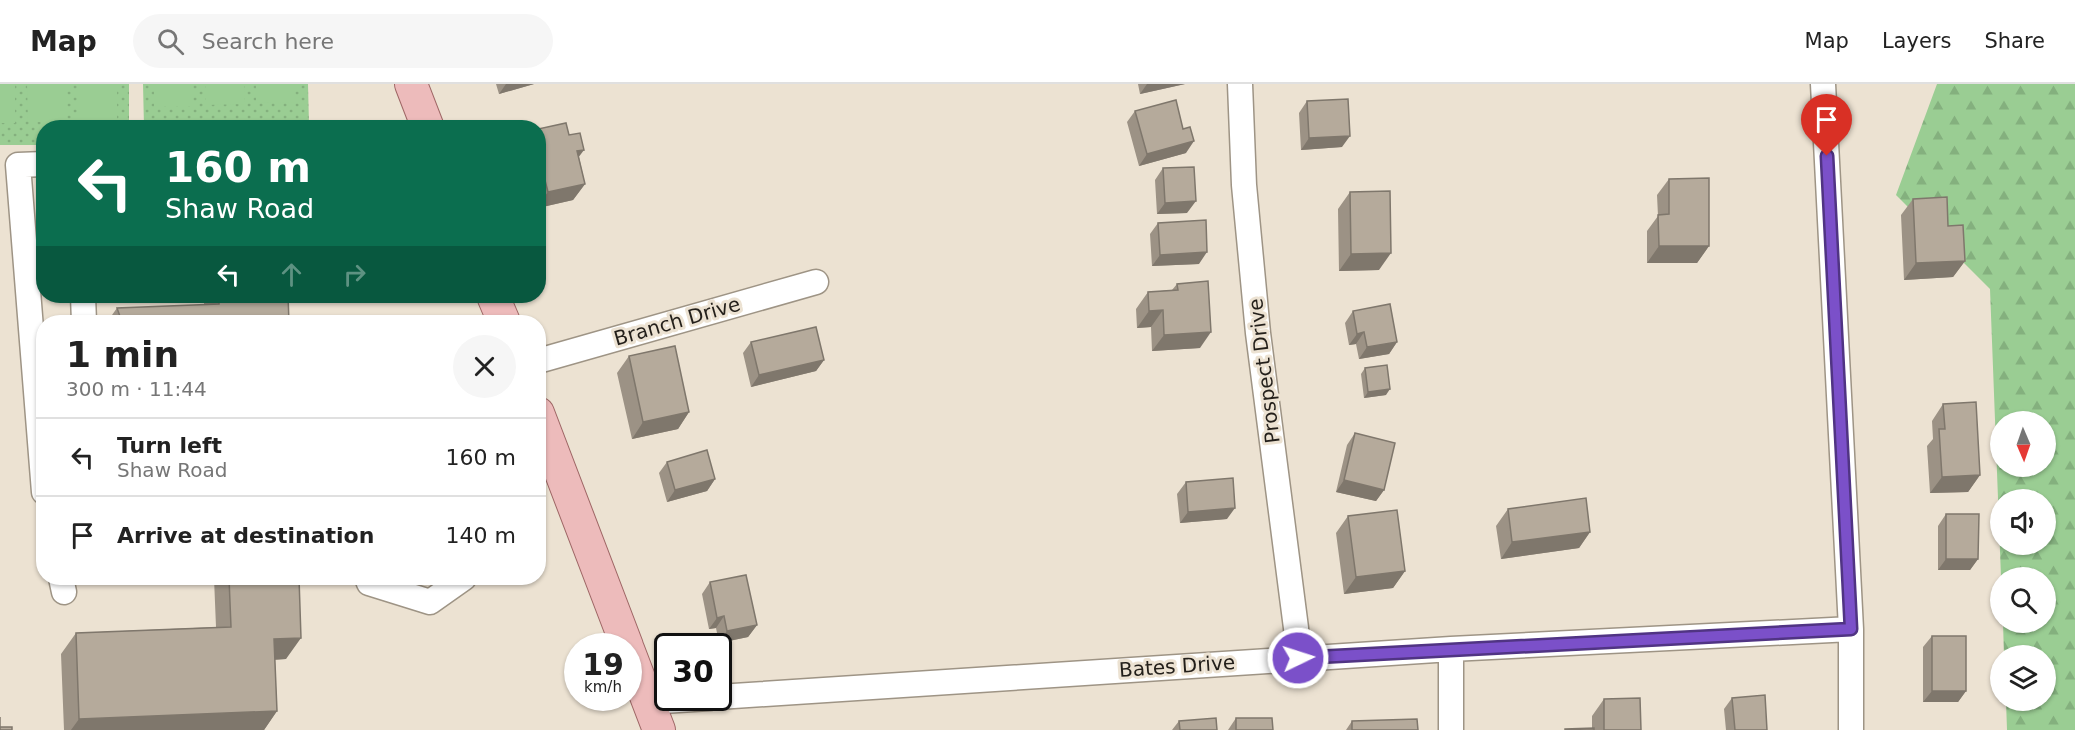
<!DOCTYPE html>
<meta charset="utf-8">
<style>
body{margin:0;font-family:"DejaVu Sans",sans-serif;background:#f6f6f6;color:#222;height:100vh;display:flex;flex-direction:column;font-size:22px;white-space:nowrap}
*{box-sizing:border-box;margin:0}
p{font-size:20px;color:#767676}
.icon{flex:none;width:33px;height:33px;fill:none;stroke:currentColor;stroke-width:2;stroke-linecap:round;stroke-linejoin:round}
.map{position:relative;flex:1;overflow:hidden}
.panel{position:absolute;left:36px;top:231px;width:510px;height:270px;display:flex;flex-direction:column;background:#fff;border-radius:24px;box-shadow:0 2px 4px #0004}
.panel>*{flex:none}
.hud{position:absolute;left:36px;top:36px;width:510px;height:183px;border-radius:24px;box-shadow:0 2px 4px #0004;background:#0b6e4f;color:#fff;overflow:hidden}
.needle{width:39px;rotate:178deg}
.fabs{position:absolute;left:1990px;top:327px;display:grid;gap:12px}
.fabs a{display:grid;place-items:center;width:66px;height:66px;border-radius:50%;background:#fff;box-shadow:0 2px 4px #0004;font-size:30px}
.speed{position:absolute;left:564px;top:549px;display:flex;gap:12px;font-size:30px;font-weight:700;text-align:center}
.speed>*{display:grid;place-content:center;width:78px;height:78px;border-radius:50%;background:#fff;box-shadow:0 2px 4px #0004;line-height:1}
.speed small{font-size:15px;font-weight:400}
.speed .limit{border:3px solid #111;border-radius:9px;background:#fff;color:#111}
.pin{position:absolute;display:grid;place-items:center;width:51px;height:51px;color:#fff;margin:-62px -26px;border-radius:50% 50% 50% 0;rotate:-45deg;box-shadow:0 0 6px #0007}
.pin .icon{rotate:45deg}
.me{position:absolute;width:66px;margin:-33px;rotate:86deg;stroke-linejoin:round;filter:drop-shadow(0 0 4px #0008)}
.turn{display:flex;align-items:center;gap:21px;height:126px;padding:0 30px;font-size:27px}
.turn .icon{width:78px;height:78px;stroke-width:2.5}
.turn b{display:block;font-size:42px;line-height:51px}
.lanes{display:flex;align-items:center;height:57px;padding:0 30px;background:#0003;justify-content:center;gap:30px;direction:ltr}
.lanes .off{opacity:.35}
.round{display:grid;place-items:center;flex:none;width:63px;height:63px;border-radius:32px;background:#f6f6f6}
.headline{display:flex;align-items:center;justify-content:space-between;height:102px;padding:0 30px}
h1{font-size:36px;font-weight:700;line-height:45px}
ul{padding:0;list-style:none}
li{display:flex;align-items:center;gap:18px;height:78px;padding:0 30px;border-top:2px solid #e0e0e0}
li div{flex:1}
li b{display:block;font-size:22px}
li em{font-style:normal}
header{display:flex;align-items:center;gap:36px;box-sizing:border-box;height:84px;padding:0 30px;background:#fff;border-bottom:2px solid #e0e0e0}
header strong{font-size:28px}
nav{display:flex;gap:33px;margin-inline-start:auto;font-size:21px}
.search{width:420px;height:54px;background:#f6f6f6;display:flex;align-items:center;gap:15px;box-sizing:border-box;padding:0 21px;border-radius:33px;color:#767676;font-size:22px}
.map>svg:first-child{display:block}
.forest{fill:url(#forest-firs);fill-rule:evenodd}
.park{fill:url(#park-dots)}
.pitch{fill:#9acd93}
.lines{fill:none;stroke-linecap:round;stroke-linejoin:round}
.minor-casing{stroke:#9e9485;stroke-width:27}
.major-casing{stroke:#9e6665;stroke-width:34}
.minor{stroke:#fff;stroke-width:24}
.major{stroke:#edbbbb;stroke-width:32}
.wall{fill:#9c9285}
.shaded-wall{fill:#7f776c}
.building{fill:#b5aa9b;stroke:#7f776c;stroke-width:1.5}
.route-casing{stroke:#503483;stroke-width:15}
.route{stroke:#7b50c9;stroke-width:10}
.labels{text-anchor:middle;stroke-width:6;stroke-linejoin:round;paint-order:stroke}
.street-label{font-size:20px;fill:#231f1a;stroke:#ece2d2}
</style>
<header>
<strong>Map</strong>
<div class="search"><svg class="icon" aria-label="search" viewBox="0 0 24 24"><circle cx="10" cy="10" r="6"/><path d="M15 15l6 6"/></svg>Search here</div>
<nav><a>Map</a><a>Layers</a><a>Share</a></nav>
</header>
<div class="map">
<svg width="2075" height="646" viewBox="0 0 2075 646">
<defs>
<pattern id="forest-firs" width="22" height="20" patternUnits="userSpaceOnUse" patternTransform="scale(1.5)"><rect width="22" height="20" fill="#9acd93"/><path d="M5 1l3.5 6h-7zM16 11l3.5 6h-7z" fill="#84b07e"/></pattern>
<pattern id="park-dots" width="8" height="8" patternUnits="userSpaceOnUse" patternTransform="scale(1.5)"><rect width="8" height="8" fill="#9acd93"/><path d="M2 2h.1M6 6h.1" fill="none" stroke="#84b07e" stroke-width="1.8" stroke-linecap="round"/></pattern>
</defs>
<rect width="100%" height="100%" fill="#ece2d2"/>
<path class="forest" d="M1937,0H2075V646H2007L2006,617L2046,616V572L2004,571L2003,539L2046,538V494L2001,493L1990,205L1896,111ZM2001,338H2046V382H2001ZM2001,416H2046V460H2001Z"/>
<path class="park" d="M0,0H129V43L44,44L43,61H0Z
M143,0H308L309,41L144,43Z"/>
<path class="pitch" d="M0,0H15V39H0Z
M27,0H66V38H28Z
M78,0H117V38H78Z
M154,0H193V22H154Z
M206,0H244L245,20L206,21Z
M256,0H295V18L256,19Z"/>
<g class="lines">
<defs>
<path id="minor" d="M1240,0L1244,101L1258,249L1296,544L1298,574
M1823,0L1851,545V646
M44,80L18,81L44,408
M83,212L84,238
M538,277L816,198
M61,494L64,508
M367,494L369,499L430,518L464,494
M718,613L1451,565L1851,545
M648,618L709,614
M1451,646V565"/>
<path id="major" d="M411,0L428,44
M493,212L504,238
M538,329L627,562
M628,565L659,646"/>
</defs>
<use href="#minor" class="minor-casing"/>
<use href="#major" class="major-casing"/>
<use href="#minor" class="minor"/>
<use href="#major" class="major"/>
</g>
<path class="wall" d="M496,0H534L499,10Z
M1138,0H1185L1140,10Z
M1307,17L1342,63L1301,66L1299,29Z
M1135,27L1186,69L1139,82L1127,38Z
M538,45L569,51L579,73L585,100L573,116L538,124Z
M1163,84L1187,129L1157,130L1155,96Z
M1669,95L1709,162L1697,179H1647V147L1658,132L1657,111Z
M1350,108L1379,186L1339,187L1338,125Z
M1913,115L1948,142L1965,177L1953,193L1904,196L1901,131Z
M1158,139L1199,180L1152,182L1150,150Z
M1177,200L1200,264L1152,267L1151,243L1137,244L1136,225L1148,208L1172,206Z
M204,212H288L289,238H107L117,224L204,221Z
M1353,227L1397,258L1389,270L1359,275L1356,260L1349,261L1345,239Z
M751,258L824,276L816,287L751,303L743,269Z
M629,272L689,328L678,345L632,355L617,289Z
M1365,284L1386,311L1364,314L1361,290Z
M1943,320L1980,391L1968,408L1930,409L1927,362L1933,355L1932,337Z
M1355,349L1384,406L1376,417L1336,408L1347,361Z
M667,378L715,395L707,407L667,418L659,389Z
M1186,398L1227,435L1180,439L1177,410Z
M1508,425L1590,448L1579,464L1501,475L1496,442Z
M1946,430L1978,475L1970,486H1938V442Z
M1348,432L1405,487L1393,504L1344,510L1336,449Z
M214,494H299L286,575L275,576L277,627L264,646H64L61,570L76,549L216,543Z
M710,498L757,541L748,553L719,559L716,544L709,545L702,510Z
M1932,552L1966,607L1958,618H1923V563Z
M1732,614L1767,646H1726L1724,625Z
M1604,615L1641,646H1565V645H1592V632Z
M1236,634L1273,646H1228Z
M1179,637L1217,646H1172Z
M1352,637L1418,646H1346Z"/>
<path class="shaded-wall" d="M506,0H534L499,10Z
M1147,0H1185L1140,10Z
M1350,52L1342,63L1301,66L1309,54Z
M1194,57L1186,69L1139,82L1147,70Z
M584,66L572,82L577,67Z
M585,100L573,116L538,124V121L548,108Z
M1196,117L1187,129L1157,130L1165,119Z
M1659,162H1709L1697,179H1647Z
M1207,168L1199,180L1152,182L1160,171Z
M1391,169L1379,186L1339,187L1351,170Z
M1965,177L1953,193L1904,196L1916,179Z
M1163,226L1151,243L1137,244L1149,227Z
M1211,248L1200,264L1152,267L1164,251Z
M1364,248L1356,260L1349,261L1357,250Z
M1397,258L1389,270L1359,275L1367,263Z
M824,276L816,287L751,303L759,291Z
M1390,305L1386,311L1364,314L1368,308Z
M689,328L678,345L632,355L643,338Z
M1980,391L1968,408L1930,409L1942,393Z
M715,395L707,407L667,418L675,406Z
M1344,396L1384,406L1376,417L1336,408Z
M1235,424L1227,435L1180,439L1188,428Z
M1590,448L1579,464L1501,475L1512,458Z
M1946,475H1978L1970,486H1938Z
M1405,487L1393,504L1344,510L1356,493Z
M724,532L716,544L709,545L717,534Z
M757,541L748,553L719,559L727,547Z
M301,554L286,575L260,576L274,555Z
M1932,607H1966L1958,618H1923Z
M277,627L264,646H71L79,635Z"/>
<path class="building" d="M1348,15L1350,52L1309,54L1307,17Z
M1176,16L1183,45L1190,43L1194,57L1147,70L1135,27Z
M566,39L569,51L580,49L584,66L577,67L585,100L548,108L538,69V45Z
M1194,83L1196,117L1165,119L1163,84Z
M1709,94V162H1659L1658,131L1669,130V95Z
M1390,107L1391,169L1351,170L1350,108Z
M1947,113L1948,142L1963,141L1965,177L1916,179L1913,115Z
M1206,136L1207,168L1160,171L1158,139Z
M1208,197L1211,248L1164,251L1163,226L1149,227L1148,208L1178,206L1177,200Z
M219,212H288L289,238H122L117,224L219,220Z
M1390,220L1397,258L1367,263L1364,248L1357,250L1353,227Z
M816,243L824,276L759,291L751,258Z
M675,262L689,328L643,338L629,272Z
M1387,281L1390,305L1368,308L1365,284Z
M1976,318L1980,391L1942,393L1939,345H1945L1943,320Z
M1355,349L1395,359L1384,406L1344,396Z
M707,366L715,395L675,406L667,378Z
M1233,394L1235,424L1188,428L1186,398Z
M1586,414L1590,448L1512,458L1508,425Z
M1397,426L1405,487L1356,493L1348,432Z
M1946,430H1979L1978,475H1946Z
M746,491L757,541L727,547L724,532L717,534L710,498Z
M229,494H299L301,554L274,555L277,627L79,635L76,549L231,543Z
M1932,552H1966V607H1932Z
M1765,611L1767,646H1735L1732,614Z
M1640,614L1641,646H1604V615Z
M0,633V643H12V646H0Z
M1216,634L1217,646H1180L1179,637Z
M1236,634H1272L1273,646H1236Z
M1417,635L1418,646H1352V637Z
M1594,644V646H1565V645Z"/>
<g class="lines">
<defs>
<path id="route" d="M1298,574L1851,545L1827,72"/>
</defs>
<use href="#route" class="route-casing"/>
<use href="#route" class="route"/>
</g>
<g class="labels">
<g class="street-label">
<text transform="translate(677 237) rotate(-16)" y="7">Branch Drive</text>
<text transform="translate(1264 287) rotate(-97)" y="7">Prospect Drive</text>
<text transform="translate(1177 582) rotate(-4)" y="7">Bates Drive</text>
</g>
</g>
</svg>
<div class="fabs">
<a><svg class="needle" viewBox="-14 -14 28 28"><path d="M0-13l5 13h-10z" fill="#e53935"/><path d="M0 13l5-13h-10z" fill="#767676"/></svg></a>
<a><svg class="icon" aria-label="sound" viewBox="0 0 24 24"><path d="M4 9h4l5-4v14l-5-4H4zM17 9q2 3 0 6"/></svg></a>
<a><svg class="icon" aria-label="search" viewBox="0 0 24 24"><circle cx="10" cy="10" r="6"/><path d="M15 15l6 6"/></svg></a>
<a><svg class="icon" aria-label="layers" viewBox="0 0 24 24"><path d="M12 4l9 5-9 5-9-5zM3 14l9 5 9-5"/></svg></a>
</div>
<div class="speed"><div>19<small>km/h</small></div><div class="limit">30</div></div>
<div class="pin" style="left:1827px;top:72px;background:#d93025"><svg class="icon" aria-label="arrive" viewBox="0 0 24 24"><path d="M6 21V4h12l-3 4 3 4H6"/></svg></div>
<svg class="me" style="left:1298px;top:574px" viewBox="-20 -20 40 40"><circle r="17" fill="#7b50c9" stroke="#fff" stroke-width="3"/><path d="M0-11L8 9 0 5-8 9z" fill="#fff"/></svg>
<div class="hud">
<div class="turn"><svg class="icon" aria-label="left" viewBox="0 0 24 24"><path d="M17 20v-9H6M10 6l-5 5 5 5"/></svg><div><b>160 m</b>Shaw Road</div></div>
<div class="lanes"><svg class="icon" aria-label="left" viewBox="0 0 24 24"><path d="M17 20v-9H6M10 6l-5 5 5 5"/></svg><svg class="icon off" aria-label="ahead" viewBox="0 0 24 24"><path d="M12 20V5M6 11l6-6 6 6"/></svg><svg class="icon off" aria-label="right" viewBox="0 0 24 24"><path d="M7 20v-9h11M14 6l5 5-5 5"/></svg></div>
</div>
<section class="panel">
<div class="headline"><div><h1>1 min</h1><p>300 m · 11:44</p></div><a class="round"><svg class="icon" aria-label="close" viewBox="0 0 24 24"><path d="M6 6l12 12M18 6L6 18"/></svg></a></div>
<ul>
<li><svg class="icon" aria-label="left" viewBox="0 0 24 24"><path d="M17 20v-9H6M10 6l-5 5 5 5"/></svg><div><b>Turn left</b><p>Shaw Road</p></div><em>160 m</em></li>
<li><svg class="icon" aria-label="arrive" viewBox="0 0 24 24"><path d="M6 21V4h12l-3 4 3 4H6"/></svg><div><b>Arrive at destination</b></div><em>140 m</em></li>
</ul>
</section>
</div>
